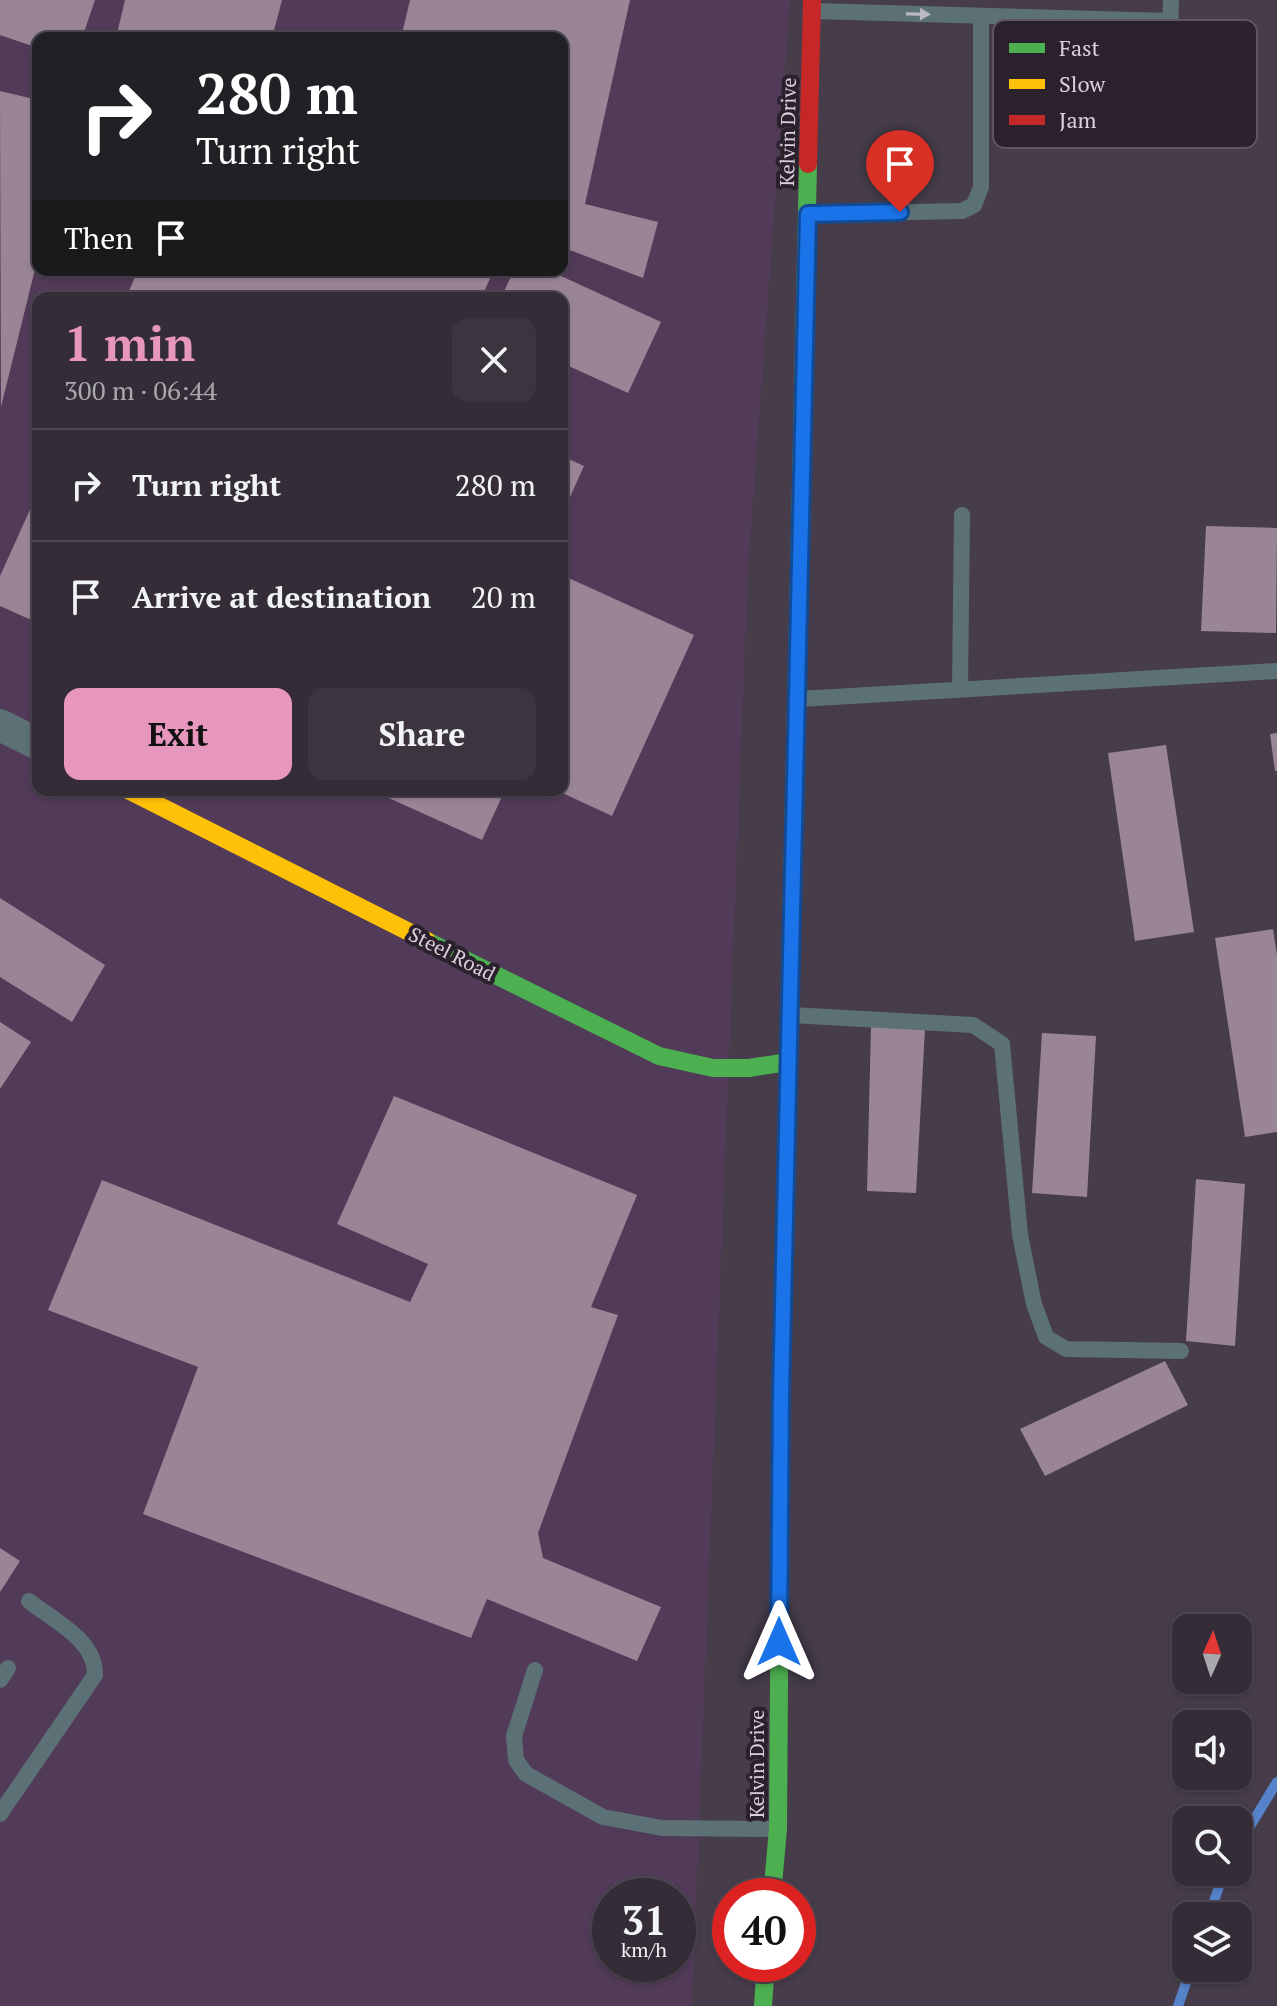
<!DOCTYPE html>
<meta charset="utf-8">
<style>
body{margin:0;font-family:"PT Serif",serif;background:#3c3540;color:#f1f3f6;height:100vh;display:flex;flex-direction:column;font-size:30px;white-space:nowrap}
*{box-sizing:border-box;margin:0}
p{font-size:26px;color:#a9a8ae}
.icon{flex:none;width:44px;height:44px;fill:none;stroke:currentColor;stroke-width:2;stroke-linecap:round;stroke-linejoin:round}
.map{position:relative;flex:1;overflow:hidden}
.panel{position:absolute;left:32px;top:292px;width:536px;height:504px;display:flex;flex-direction:column;background:#342d38;border-radius:16px;box-shadow:0 2px 6px #0004,0 0 0 2px #4e4953}
.panel>*{flex:none}
.guide{position:absolute;left:32px;top:32px;width:536px;height:244px;border-radius:16px;box-shadow:0 2px 6px #0004,0 0 0 2px #4e4953;background:#202124;color:#fff;overflow:hidden}
.needle{width:52px;rotate:3deg}
.buttons{position:absolute;left:1172px;top:1614px;display:grid;gap:16px}
.buttons a{display:grid;place-items:center;width:80px;height:80px;border-radius:16px;background:#342d38;box-shadow:0 2px 6px #0004,0 0 0 2px #4e4953;font-size:40px}
.speed{position:absolute;left:592px;top:1878px;display:flex;gap:16px;font-size:40px;font-weight:700;text-align:center}
.speed>*{display:grid;place-content:center;width:104px;height:104px;border-radius:50%;background:#342d38;box-shadow:0 2px 6px #0004,0 0 0 2px #4e4953;line-height:1}
.speed small{font-size:20px;font-weight:400}
.speed .limit{border:12px solid #d22;background:#fff;color:#111}
.pin{position:absolute;display:grid;place-items:center;width:68px;height:68px;color:#fff;margin:-82px -34px;border-radius:50% 50% 50% 0;rotate:-45deg;box-shadow:0 0 8px #0007}
.pin .icon{rotate:45deg}
.me{position:absolute;width:88px;margin:-44px;rotate:0deg;stroke-linejoin:round;filter:drop-shadow(0 0 6px #0008)}
.turn{display:flex;align-items:center;gap:28px;height:168px;padding:0 32px;font-size:36px}
.turn .icon{width:104px;height:104px;stroke-width:2.5}
.turn b{display:block;font-size:56px;line-height:68px}
.then{display:flex;align-items:center;height:76px;padding:0 32px;background:#0003;gap:16px;font-size:30px}
.round{display:grid;place-items:center;flex:none;width:84px;height:84px;border-radius:16px;background:#3c3540}
.headline{display:flex;align-items:center;justify-content:space-between;height:136px;padding:0 32px}
h1{font-size:48px;font-weight:600;line-height:60px;color:#e797bd}
.button{display:flex;gap:16px;margin-top:auto;padding:16px 32px}
.button a{flex:1;height:92px;border-radius:16px;background:#e797bd;color:#111;font-size:32px;font-weight:600;line-height:92px;text-align:center}
.button a+a{background:#3c3540;color:#f1f3f6}
ul{padding:0;list-style:none}
li{display:flex;align-items:center;gap:24px;height:112px;padding:0 32px;border-top:2px solid #4e4953}
li div{flex:1}
li b{display:block;font-size:30px}
li em{font-style:normal}
.map>svg:first-child{display:block}
.built{fill:#513b59;fill-rule:evenodd}
.lines{fill:none;stroke-linecap:round;stroke-linejoin:round}
.stream{stroke:#5582c8;stroke-width:10}
.building{fill:#9a8597}
.lane{stroke:#5c7176;stroke-width:16}
.street{stroke:#5c7176;stroke-width:32}
.fast{stroke:#4caf50;stroke-width:18}
.slow{stroke:#ffc107;stroke-width:18}
.jam{stroke:#c62828;stroke-width:18}
.oneway{fill:#bbb8c5}
.route-casing{stroke:#114b97;stroke-width:20}
.route{stroke:#1a73e8;stroke-width:14}
.labels{text-anchor:middle;stroke-width:8;stroke-linejoin:round;paint-order:stroke}
.street-label{font-size:20px;fill:#dbcfdf;stroke:#2a212d}
.key{fill:#2a212d;stroke:#5f5562;stroke-width:2}
.key-label{font-size:22px;fill:#dbcfdf}
</style>
<div class="map">
<svg width="1277" height="2006" viewBox="0 0 1277 2006">
<rect width="100%" height="100%" fill="#463c4a"/>
<path class="built" d="M0,0H790L748,569L692,2006H0ZM38,38H562V270H38ZM38,298H562V790H38ZM610,1896H678V1964H610Z"/>
<g class="lines">
<path class="stream" d="M1238,1846L1277,1782
M1209,1916L1224,1872
M1178,2006L1191,1968"/>
</g>
<path class="building" d="M0,0H95L82,38H38V48L0,35Z
M125,0H282L272,38H116Z
M410,0H630L585,204L658,222L643,278L562,247V38H401Z
M0,91L38,100V257L1,407Z
M138,270H494L481,298H126Z
M514,270H548L661,322L628,393L562,363V298H501Z
M562,456L584,466L562,515Z
M38,492V623L0,606V576Z
M1206,526L1277,528L1276,633L1201,631Z
M562,575L694,635L612,816L556,790H562Z
M1277,733V771H1275L1270,734Z
M1166,745L1194,932L1135,941L1108,753Z
M371,790H505L482,840Z
M0,898L105,965L72,1022L0,977Z
M1273,929L1277,955V1132L1245,1137L1215,938Z
M0,1022L31,1042L0,1089Z
M871,1027L925,1029L916,1193L867,1191Z
M1042,1033L1096,1036L1087,1197L1032,1193Z
M394,1096L637,1195L591,1307L618,1315L538,1533L543,1558L661,1607L637,1661L487,1599L471,1638L143,1514L198,1367L48,1310L102,1180L410,1302L428,1264L337,1224Z
M1196,1179L1245,1184L1235,1346L1186,1341Z
M1165,1361L1188,1405L1045,1476L1020,1429Z
M0,1548L20,1561L0,1592Z"/>
<g class="lines">
<path class="lane" d="M814,11L1169,21
M1167,122L1171,0
M808,214L962,211L974,205L981,187V16
M960,689L962,515
M799,699L1277,671
M791,1015L973,1025L1002,1044L1020,1235L1034,1304L1046,1337L1066,1349L1181,1351
M535,1670L514,1736L516,1760L526,1774L603,1817L662,1828L777,1829
M0,1680L8,1668
M0,1814L95,1675C96,1640 54,1621 29,1601"/>
<path class="street" d="M0,725L38,744"/>
<path class="fast" d="M796,713L808,164
M427,941L659,1056L713,1068H749L788,1062
M772,1896L778,1829L781,1393L788,1073
M763,2006L766,1964"/>
<path class="slow" d="M128,790L427,941
M788,1073L796,713"/>
<path class="jam" d="M808,164L812,0"/>
</g>
<defs><path id="oneway-solid" d="M-6-.8H1V-3.2L6.5 0L1 3.2V.8H-6Z" transform="scale(2)"/></defs>
<use class="oneway" href="#oneway-solid" transform="translate(918 14) rotate(1)"/>
<g class="lines">
<defs>
<path id="route" d="M779,1642L781,1393L808,214L900,212"/>
</defs>
<use href="#route" class="route-casing"/>
<use href="#route" class="route"/>
</g>
<g class="labels">
<g class="street-label">
<text transform="translate(788 132) rotate(-89)" y="7">Kelvin Drive</text>
<text transform="translate(452 954) rotate(27)" y="7">Steel Road</text>
<text transform="translate(757 1764) rotate(-90)" y="7">Kelvin Drive</text>
</g>
</g>
<rect x="993" y="20" width="264" height="128" rx="12" class="key"/>
<rect x="1009" y="43" width="36" height="10" fill="#4caf50"/>
<rect x="1009" y="79" width="36" height="10" fill="#ffc107"/>
<rect x="1009" y="115" width="36" height="10" fill="#c62828"/>
<g class="key-label">
<text x="1059" y="56">Fast</text>
<text x="1059" y="92">Slow</text>
<text x="1059" y="128">Jam</text>
</g>
</svg>
<div class="buttons">
<a><svg class="needle" viewBox="-14 -14 28 28"><path d="M0-13l5 13h-10z" fill="#e53935"/><path d="M0 13l5-13h-10z" fill="#a9a8ae"/></svg></a>
<a><svg class="icon" aria-label="sound" viewBox="0 0 24 24"><path d="M4 9h4l5-4v14l-5-4H4zM17 9q2 3 0 6"/></svg></a>
<a><svg class="icon" aria-label="search" viewBox="0 0 24 24"><circle cx="10" cy="10" r="6"/><path d="M15 15l6 6"/></svg></a>
<a><svg class="icon" aria-label="layers" viewBox="0 0 24 24"><path d="M12 4l9 5-9 5-9-5zM3 14l9 5 9-5"/></svg></a>
</div>
<div class="speed"><div>31<small>km/h</small></div><div class="limit">40</div></div>
<div class="pin" style="left:900px;top:212px;background:#d93025"><svg class="icon" aria-label="arrive" viewBox="0 0 24 24"><path d="M6 21V4h12l-3 4 3 4H6"/></svg></div>
<svg class="me" style="left:779px;top:1642px" viewBox="-20 -20 40 40"><path d="M0-17L14 15 0 8-14 15z" fill="#1a73e8" stroke="#fff" stroke-width="4"/></svg>
<div class="guide">
<div class="turn"><svg class="icon" aria-label="right" viewBox="0 0 24 24"><path d="M7 20v-9h11M14 6l5 5-5 5"/></svg><div><b>280 m</b>Turn right</div></div>
<div class="then">Then<svg class="icon" aria-label="arrive" viewBox="0 0 24 24"><path d="M6 21V4h12l-3 4 3 4H6"/></svg></div>
</div>
<section class="panel">
<div class="headline"><div><h1>1 min</h1><p>300 m · 06:44</p></div><a class="round"><svg class="icon" aria-label="close" viewBox="0 0 24 24"><path d="M6 6l12 12M18 6L6 18"/></svg></a></div>
<ul>
<li><svg class="icon" aria-label="right" viewBox="0 0 24 24"><path d="M7 20v-9h11M14 6l5 5-5 5"/></svg><div><b>Turn right</b></div><em>280 m</em></li>
<li><svg class="icon" aria-label="arrive" viewBox="0 0 24 24"><path d="M6 21V4h12l-3 4 3 4H6"/></svg><div><b>Arrive at destination</b></div><em>20 m</em></li>
</ul>
<div class="button"><a>Exit</a><a>Share</a></div>
</section>
</div>
